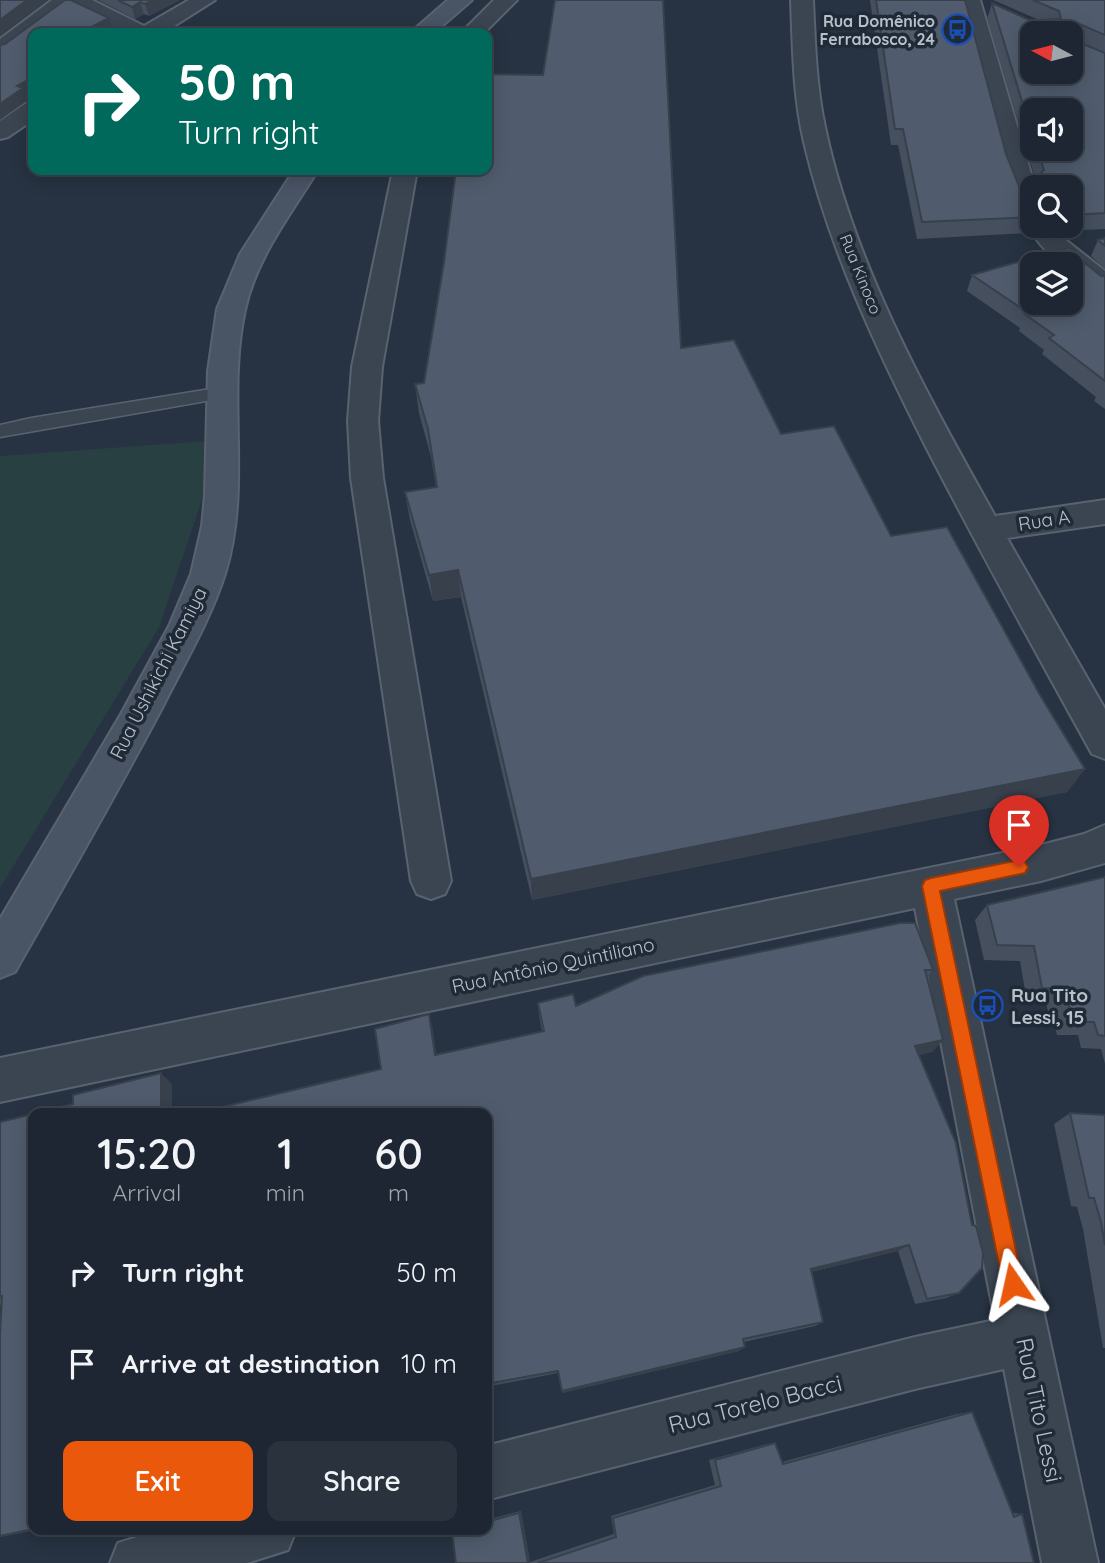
<!DOCTYPE html>
<meta charset="utf-8">
<style>
body{margin:0;font-family:Quicksand,sans-serif;background:#2a323e;color:#f1f3f6;height:100vh;display:flex;flex-direction:column;font-size:26px;white-space:nowrap}
*{box-sizing:border-box;margin:0}
p{font-size:23px;color:#a0a5ac}
.icon{flex:none;width:38px;height:38px;fill:none;stroke:currentColor;stroke-width:2;stroke-linecap:round;stroke-linejoin:round}
.map{position:relative;flex:1;overflow:hidden}
.details{position:absolute;left:28px;top:1108px;width:464px;height:427px;display:flex;flex-direction:column;background:#1d2632;border-radius:14px;box-shadow:0 4px 18px #0003,0 0 0 2px #3b434d}
.details>*{flex:none}
.guide{position:absolute;left:28px;top:28px;width:464px;height:147px;border-radius:14px;box-shadow:0 4px 18px #0003,0 0 0 2px #3b434d;background:#00695c;color:#fff;overflow:hidden}
.needle{width:46px;rotate:277deg}
.tools{position:absolute;left:1020px;top:21px;display:grid;gap:14px}
.tools a{display:grid;place-items:center;width:63px;height:63px;border-radius:14px;background:#1d2632;box-shadow:0 4px 18px #0003,0 0 0 2px #3b434d;font-size:35px}
.pin{position:absolute;display:grid;place-items:center;width:60px;height:60px;color:#fff;margin:-72px -30px;border-radius:50% 50% 50% 0;rotate:-45deg;box-shadow:0 0 7px #0007}
.pin .icon{rotate:45deg}
.me{position:absolute;width:77px;margin:-38px;rotate:349deg;stroke-linejoin:round;filter:drop-shadow(0 0 5px #0008)}
.turn{display:flex;align-items:center;gap:24px;height:147px;padding:0 35px;font-size:32px}
.turn .icon{width:91px;height:91px;stroke-width:2.5}
.turn b{display:block;font-size:49px;line-height:60px}
.eta{display:flex;justify-content:space-evenly;align-items:center;height:119px;text-align:center}
.eta b{font-size:42px;font-weight:600;line-height:49px}
.primary-button{display:flex;gap:14px;margin-top:auto;padding:14px 35px}
.primary-button a{flex:1;height:80px;border-radius:14px;background:#ea580c;color:#fff;font-size:28px;font-weight:600;line-height:80px;text-align:center}
.primary-button a+a{background:#2a323e;color:#f1f3f6}
ul{padding:0;list-style:none}
li{display:flex;align-items:center;gap:21px;height:91px;padding:0 35px}
li div{flex:1}
li b{display:block;font-size:26px}
li em{font-style:normal}
.map>svg:first-child{display:block}
.green{fill:#294043}
.lines{fill:none;stroke-linecap:round;stroke-linejoin:round}
.service-casing{stroke:#59636f;stroke-width:3}
.minor-casing{stroke:#59636f;stroke-width:4}
.secondary-casing{stroke:#59636f;stroke-width:4}
.service{fill:#3b4552;fill-rule:evenodd}
.minor{fill:#3b4552;fill-rule:evenodd}
.secondary{fill:#495465;fill-rule:evenodd}
.wall{fill:#454f5e;fill-rule:evenodd}
.shaded-wall{fill:#38404c}
.building{fill:#505c6d;stroke:#38404c;stroke-width:2;fill-rule:evenodd}
.route{fill:#ea580c;stroke:#983908;stroke-width:2}
.labels{text-anchor:middle;stroke-width:7;stroke-linejoin:round;paint-order:stroke}
.far-poi-label{font-size:16px;font-weight:bold;fill:#b8c0cc;stroke:#202a37;text-anchor:end}
.far-street-label{font-size:16px;fill:#b8c0cc;stroke:#202a37}
.street-label{font-size:19px;fill:#b8c0cc;stroke:#202a37}
.poi-label{font-size:19px;font-weight:bold;fill:#b8c0cc;stroke:#202a37;text-anchor:start}
.near-street-label{font-size:23px;fill:#b8c0cc;stroke:#202a37}
</style>
<div class="map">
<svg width="1105" height="1563" viewBox="0 0 1105 1563">
<rect width="100%" height="100%" fill="#273342"/>
<path class="green" d="M222,440L159,627L0,888V456Z"/>
<g class="lines">
<defs>
<path id="service" d="M223,387L229,389L232,393L229,397L0,437V425L31,418Z"/>
<path id="minor" d="M52,0H92L144,26L189,0H215L163,33H125L71,7L8,54L0,56V39Z
M494,0H517L484,33H461Z
M791,0H813C815,42 816,85 825,127C854,265 927,394 995,516L1105,500V524L1007,538L1105,709V759L1092,754C1035,651 979,550 926,447C877,350 829,249 804,142C793,96 793,48 791,0Z
M958,0H980L1035,187H1032V219L1023,216L1019,211L1003,169Z
M33,102V120L8,137L0,139V121L25,104Z
M393,170H417L382,367L378,421L383,478L451,881L445,894L431,899L417,894L411,881L351,478L348,421L352,367Z
M1031,220L1032,226H1053L1062,237L1105,271V292L1095,290L1071,270V264C1052,264 1037,240 1027,226Z
M1105,825V863L1041,881L954,899L1098,1563H1042L1004,1369L915,1389L486,1500V1446L915,1337L995,1320L915,908L0,1102V1058L1041,845L1084,834Z
M160,1530H296L288,1550L247,1563H110L118,1543Z"/>
<path id="secondary" d="M448,0H472L434,33H410Z
M294,170H318C291,214 256,258 245,310C226,397 252,488 225,574C210,621 184,664 162,708C115,797 65,884 15,972L0,978V919L121,714L169,626L191,574L202,526L205,495L208,371L217,309L240,254Z"/>
</defs>
<use href="#service" class="service-casing"/>
<use href="#minor" class="minor-casing"/>
<use href="#secondary" class="secondary-casing"/>
<use href="#service" class="service"/>
<use href="#minor" class="minor"/>
<use href="#secondary" class="secondary"/>
</g>
<path class="wall" d="M98,0H180L149,16L144,14L135,19Z
M870,0H965L1006,154L1023,196L1032,213V223L1029,233L917,239L898,145H891Z
M993,0H1105V229L1061,231L1055,226H1071V187H1036L1037,184L987,19L992,3L1036,23L1039,20ZM1032,110L1071,149H1032Z
M1105,238V269L1091,256L1098,240Z
M1076,256L1101,276H1105V409L1094,401L1096,397L1042,354L1044,350L1019,331L1020,328L967,291L972,275Z
M681,348L781,434L891,536L1040,695L1085,769L1067,792L532,900L461,597L433,601L410,520L405,492L436,488L431,457L419,413L415,384Z
M1105,877V1064L1101,1049L1081,1048L1078,1035H1057L1051,1011H1048L1046,1003L1027,1002L1020,961L984,960L975,920L987,905Z
M933,970L927,977L943,1040L932,1052L919,1055L959,1293L946,1298L915,1304L898,1251L811,1272L823,1322L815,1326L744,1342L739,1351L562,1393L558,1373L486,1387V1113L381,1069L432,1026L436,1054L542,1032L539,1015L538,1003L576,1006Z
M1070,1113L1105,1115V1348H1103L1083,1229L1077,1207L1071,1206L1054,1124Z
M33,1114V1530H35L0,1537V1336L2,1305H0V1122Z
M972,1412L1012,1513L1022,1514L1034,1563H456L452,1532L455,1530H486V1520L521,1511L530,1562L614,1534L611,1516L715,1485L709,1460L767,1444L775,1443L782,1462L957,1414Z"/>
<path class="shaded-wall" d="M27,0H48L0,36V20Z
M154,0H180L149,16L145,4Z
M140,2L144,14L135,19L132,7Z
M109,18L113,30L107,33H80Z
M33,71V91L26,96L28,100L0,120V104L29,73Z
M458,570L461,597L433,601L429,575Z
M1085,769L1067,792L532,900L531,879Z
M429,1014L432,1026L438,1066L435,1055Z
M943,1040L932,1052L905,1058L915,1046Z
M161,1073L172,1084V1113H161Z
M909,1245L898,1251L802,1274L811,1269Z
M745,1347L739,1351L562,1393V1391Z
M521,1511L530,1562V1563H528L519,1513Z"/>
<path class="building" d="M0,0H27L0,20Z
M65,0H71L109,18L80,33H33V71L29,73L33,74V77L17,86L23,88L0,104V45L5,44Z
M118,0H154L145,4L140,2L132,7Z
M555,0H663L681,348L734,340L781,434L834,426L891,536L947,527L1040,695L1085,769L531,879L458,570L429,575L405,492L437,487L428,429L415,384L424,383L444,262L456,170H486V74L543,75Z
M876,0H965L1006,154L1023,196L1032,203V206L1031,210L1032,213V217L922,222L903,129H895Z
M1033,0H1105V35L1075,22L1076,41L1105,53V213L1071,215V187H1041V173L1044,170L1037,149H1071V110H1032V134L992,3L1036,23L1040,20L1061,19L1059,11ZM1032,33H1071V72H1032Z
M1105,238V246L1098,240Z
M1068,248L1075,250L1076,256L1101,276H1105V381L1049,338L1054,335L1026,315L1030,314L972,275ZM1032,264H1071V303H1032Z
M1105,877V1036L1098,1035L1094,1022H1073L1067,998L1063,997L1061,989L1042,988L1034,946L997,945L987,905Z
M900,923H915L933,970H925L943,1040L915,1046L956,1143L972,1225L976,1226L983,1253L982,1268L959,1293L927,1299L909,1245L811,1269L823,1322L743,1339L745,1347L562,1391L558,1371L486,1384V1113H197L381,1069L375,1029L429,1014L435,1055L544,1031L538,1003L573,994L576,1006L643,976Z
M161,1073V1113H37L73,1104V1095Z
M1070,1113L1105,1115V1245L1101,1222L1094,1198H1089Z
M33,1114V1529L0,1536V1336L2,1296H0V1122Z
M972,1412L1014,1517L1022,1514L1034,1563H538L616,1537L613,1518L721,1486L715,1460L775,1443L783,1464Z
M519,1513L528,1563H456L452,1532L461,1530H486V1522Z"/>
<path class="route" d="M1019,860L1025,862L1028,867L1025,873L940,891L1023,1284L1020,1291L1013,1294L1006,1291L1003,1284L922,886L925,880L931,878Z"/>
<defs>
<symbol id="bus-ring" viewBox="-11 -11 22 22"><circle r="9.5" fill="#202a37" stroke="#1a4fb4" stroke-width="1.5"/><path d="M-5-6H5V4H4V6H2V4H-2V6H-4V4H-5ZM-3.5-4V0h7V-4ZM-3.5 1.2v1.5H-2V1.2ZM2 1.2v1.5H3.5V1.2Z" fill="#1a4fb4"/></symbol>
</defs>
<g fill-rule="evenodd">
<use href="#bus-ring" x="940" y="12" width="35" height="35"/>
<use href="#bus-ring" x="970" y="988" width="35" height="35"/>
</g>
<g class="labels">
<g class="far-poi-label">
<text x="935" y="27">Rua Domênico<tspan x="935" dy="18">Ferrabosco, 24</tspan></text>
</g>
<g class="far-street-label">
<text transform="translate(861 274) rotate(68)" y="6">Rua Kinoco</text>
</g>
<g class="street-label">
<text transform="translate(1044 520) rotate(-9)" y="7">Rua A</text>
<text transform="translate(158 673) rotate(-63)" y="7">Rua Ushikichi Kamiya</text>
<text transform="translate(553 965) rotate(-12)" y="7">Rua Antônio Quintiliano</text>
</g>
<g class="poi-label">
<text x="1011" y="1002">Rua Tito<tspan x="1011" dy="22">Lessi, 15</tspan></text>
</g>
<g class="near-street-label">
<text transform="translate(755 1404) rotate(-14)" y="8">Rua Torelo Bacci</text>
<text transform="translate(1039 1410) rotate(78)" y="8">Rua Tito Lessi</text>
</g>
</g>
</svg>
<div class="tools">
<a><svg class="needle" viewBox="-14 -14 28 28"><path d="M0-13l5 13h-10z" fill="#e53935"/><path d="M0 13l5-13h-10z" fill="#a0a5ac"/></svg></a>
<a><svg class="icon" aria-label="sound" viewBox="0 0 24 24"><path d="M4 9h4l5-4v14l-5-4H4zM17 9q2 3 0 6"/></svg></a>
<a><svg class="icon" aria-label="search" viewBox="0 0 24 24"><circle cx="10" cy="10" r="6"/><path d="M15 15l6 6"/></svg></a>
<a><svg class="icon" aria-label="layers" viewBox="0 0 24 24"><path d="M12 4l9 5-9 5-9-5zM3 14l9 5 9-5"/></svg></a>
</div>
<div class="pin" style="left:1019px;top:867px;background:#d93025"><svg class="icon" aria-label="arrive" viewBox="0 0 24 24"><path d="M6 21V4h12l-3 4 3 4H6"/></svg></div>
<svg class="me" style="left:1013px;top:1284px" viewBox="-20 -20 40 40"><path d="M0-17L14 15 0 8-14 15z" fill="#ea580c" stroke="#fff" stroke-width="4"/></svg>
<div class="guide">
<div class="turn"><svg class="icon" aria-label="right" viewBox="0 0 24 24"><path d="M7 20v-9h11M14 6l5 5-5 5"/></svg><div><b>50 m</b>Turn right</div></div>
</div>
<section class="details">
<div class="eta">
<div><b>15:20</b><p>Arrival</p></div>
<div><b>1</b><p>min</p></div>
<div><b>60</b><p>m</p></div>
</div>
<ul>
<li><svg class="icon" aria-label="right" viewBox="0 0 24 24"><path d="M7 20v-9h11M14 6l5 5-5 5"/></svg><div><b>Turn right</b></div><em>50 m</em></li>
<li><svg class="icon" aria-label="arrive" viewBox="0 0 24 24"><path d="M6 21V4h12l-3 4 3 4H6"/></svg><div><b>Arrive at destination</b></div><em>10 m</em></li>
</ul>
<div class="primary-button"><a>Exit</a><a>Share</a></div>
</section>
</div>
